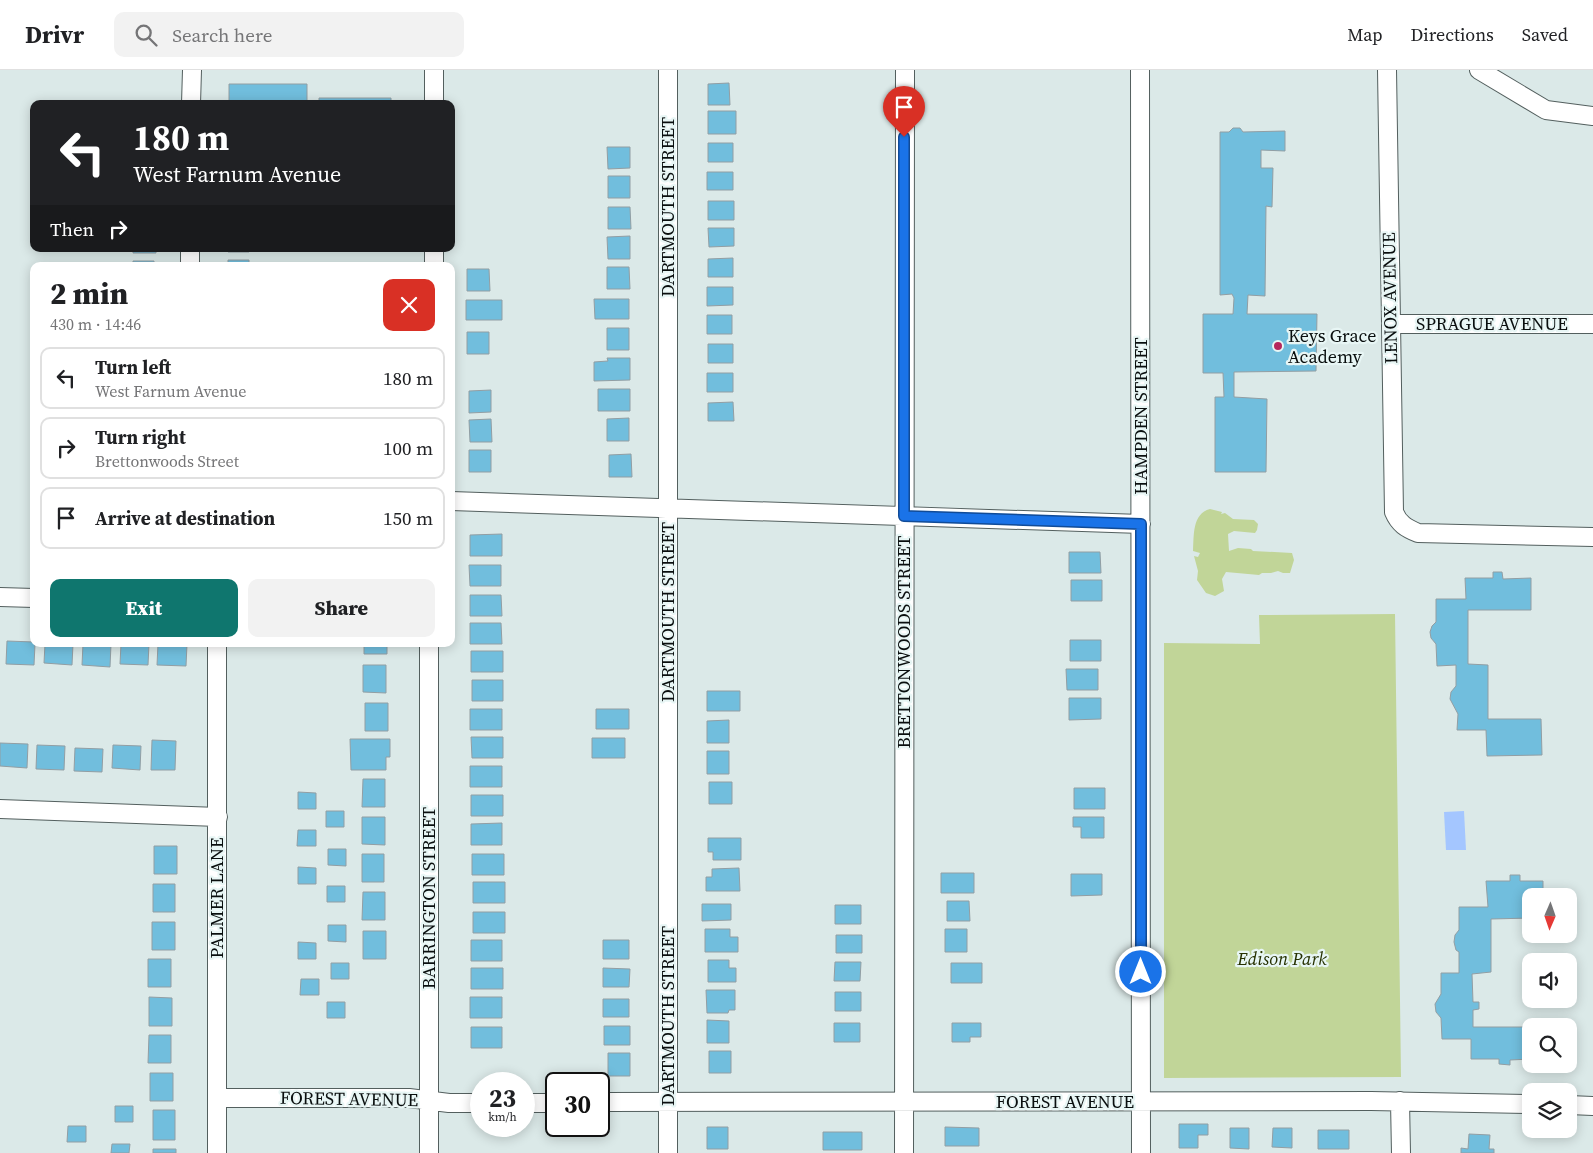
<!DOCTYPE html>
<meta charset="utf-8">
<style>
body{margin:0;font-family:"Source Serif 4",serif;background:#f2f2f2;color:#202124;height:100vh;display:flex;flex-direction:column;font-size:19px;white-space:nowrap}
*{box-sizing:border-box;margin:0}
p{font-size:16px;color:#757577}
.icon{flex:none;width:28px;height:28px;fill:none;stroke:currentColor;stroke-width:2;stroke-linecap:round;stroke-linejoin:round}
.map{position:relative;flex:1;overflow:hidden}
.sheet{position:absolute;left:30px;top:192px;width:425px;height:385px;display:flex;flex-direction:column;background:#fff;border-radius:10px;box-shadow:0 2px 12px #0003}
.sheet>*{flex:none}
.guide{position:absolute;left:30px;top:30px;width:425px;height:152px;border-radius:10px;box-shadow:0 2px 12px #0003;background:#202124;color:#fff;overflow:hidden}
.needle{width:32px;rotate:182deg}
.tools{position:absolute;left:1522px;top:818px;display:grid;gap:10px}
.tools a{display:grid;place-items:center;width:55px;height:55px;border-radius:10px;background:#fff;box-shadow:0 2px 12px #0003;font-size:25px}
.speed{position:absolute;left:470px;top:1002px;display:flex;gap:10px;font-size:25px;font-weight:700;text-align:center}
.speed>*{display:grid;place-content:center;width:65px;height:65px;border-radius:50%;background:#fff;box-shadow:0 2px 12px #0003;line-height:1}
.speed small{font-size:12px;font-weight:400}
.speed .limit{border:2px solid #111;border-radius:8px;background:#fff;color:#111}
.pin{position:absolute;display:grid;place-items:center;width:42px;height:42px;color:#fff;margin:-51px -21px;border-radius:50% 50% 50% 0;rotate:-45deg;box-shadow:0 0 5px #0007}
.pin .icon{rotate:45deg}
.me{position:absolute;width:55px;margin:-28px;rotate:0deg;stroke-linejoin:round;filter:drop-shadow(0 0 4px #0008)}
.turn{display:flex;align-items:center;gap:18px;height:105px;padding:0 20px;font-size:22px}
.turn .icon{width:65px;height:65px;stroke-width:2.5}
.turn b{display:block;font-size:35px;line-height:42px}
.then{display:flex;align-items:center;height:48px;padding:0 20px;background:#0003;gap:10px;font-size:19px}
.round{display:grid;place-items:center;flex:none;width:52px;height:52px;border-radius:10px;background:#f2f2f2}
.headline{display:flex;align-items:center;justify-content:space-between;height:85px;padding:0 20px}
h1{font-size:30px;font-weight:800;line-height:38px}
.button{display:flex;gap:10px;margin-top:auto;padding:10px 20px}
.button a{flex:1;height:58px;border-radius:10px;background:#0f766e;color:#fff;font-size:20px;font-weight:800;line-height:58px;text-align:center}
.button a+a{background:#f2f2f2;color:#202124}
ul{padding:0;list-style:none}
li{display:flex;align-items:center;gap:15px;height:62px;margin:0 10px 8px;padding:0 10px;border:2px solid #e0e0e0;border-radius:10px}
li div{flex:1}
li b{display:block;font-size:19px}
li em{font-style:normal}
header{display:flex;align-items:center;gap:30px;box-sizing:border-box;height:70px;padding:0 25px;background:#fff;border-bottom:1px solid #e0e0e0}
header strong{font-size:24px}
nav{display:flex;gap:28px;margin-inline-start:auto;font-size:18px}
.search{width:350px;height:45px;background:#f2f2f2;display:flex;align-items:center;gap:12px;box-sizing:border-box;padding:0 18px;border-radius:10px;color:#757577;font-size:19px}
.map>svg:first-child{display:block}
.green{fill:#c1d598}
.water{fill:#a4c6ff}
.building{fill:#71bedd;stroke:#929ea3}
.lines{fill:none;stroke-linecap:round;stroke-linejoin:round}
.minor-casing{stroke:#535f5e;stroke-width:20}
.minor{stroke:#fff;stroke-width:18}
.route-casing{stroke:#114b97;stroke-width:12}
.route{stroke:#1a73e8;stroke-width:9}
.poi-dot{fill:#b5275d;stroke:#e8f6f5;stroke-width:2}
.labels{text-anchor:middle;stroke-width:4.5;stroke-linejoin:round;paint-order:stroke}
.street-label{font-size:18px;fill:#090e0e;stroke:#e8f6f5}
.poi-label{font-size:18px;fill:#090e0e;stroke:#e8f6f5;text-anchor:start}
.park-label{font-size:18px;font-style:italic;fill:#263101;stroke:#e8f6f5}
</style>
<header>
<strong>Drivr</strong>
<div class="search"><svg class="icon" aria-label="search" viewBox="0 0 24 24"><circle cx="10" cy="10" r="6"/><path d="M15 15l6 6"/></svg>Search here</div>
<nav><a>Map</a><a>Directions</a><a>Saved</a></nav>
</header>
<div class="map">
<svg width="1593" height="1083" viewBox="0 0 1593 1083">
<rect width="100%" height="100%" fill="#dbe9e8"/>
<path class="green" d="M1210,439L1222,442L1221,444L1225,443L1233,449L1254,450L1258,454L1257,460L1255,463L1234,461L1228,464L1229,481L1238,478L1251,479L1253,481L1292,483L1294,490L1290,503H1283L1278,501L1271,503H1262L1259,505L1226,502L1222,509L1224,521L1215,526L1206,523L1197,510L1198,501L1194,486L1198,487L1200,483L1193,481C1194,465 1192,444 1210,439Z
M1395,544L1401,1007L1164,1008V573L1260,574L1259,545Z"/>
<path class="water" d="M1464,741L1466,780H1446L1444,742Z"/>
<path class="building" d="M729,13L730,35H708V14Z
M229,14H307V34H229Z
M319,28H391V34H319Z
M708,41H736V64H708Z
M1233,58H1240L1243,62L1285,61V81L1261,80V98H1273L1272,137L1266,136L1265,226L1248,225L1247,244H1317L1316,301L1234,302V327L1267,329L1266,402H1215V327H1224L1223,303H1203V244H1233L1234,228L1232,224L1220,225V62H1229Z
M708,73H733V92H708Z
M607,77H630V98L608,99Z
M707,102H733V120H707Z
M608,106H630V128H608Z
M708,131H734V150H708Z
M608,137H630L631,159H608Z
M708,158H734V176L709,177Z
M630,166V189H608L607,167Z
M133,179H156V183H133Z
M228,179H249V182H228Z
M733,188V207H708V189Z
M228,190H249V196H228Z
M133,191H154V196H133Z
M607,197H629L630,219H607Z
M467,199H489L490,221H467Z
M707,217H733V235L707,236Z
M594,229H629V249H595Z
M466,230H502V250H466Z
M707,245H732V264H707Z
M607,258H629V280H607Z
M467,262H489V284H467Z
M708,274H733V293H708Z
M607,288H630V310L594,311V292L608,291Z
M707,303H733V322H707Z
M598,319H630V341H598Z
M491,320V342L469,343V321Z
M733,332L734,351H708V333Z
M629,348V371H607V349Z
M491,349L492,372H470L469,350Z
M469,380H491V402H469Z
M631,384L632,407H609V385Z
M502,464V486H470V465Z
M1069,482H1100L1101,503H1069Z
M469,495H501V516H470Z
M1493,502H1502L1503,509L1531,508V540H1468V594L1488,595V649H1541L1542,685L1487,686L1486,660H1457L1458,644L1450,629L1451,622L1456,616V595L1437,596L1436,574L1431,568L1430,562L1432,556L1436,552V529H1466L1465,508H1493Z
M1071,510H1102V531H1071Z
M470,525H501L502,546H470Z
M470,553H501L502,574H470Z
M1070,570H1101V591H1070Z
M7,571L34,572L35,574L34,595L6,594Z
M45,574H73L72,595L44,593Z
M83,574H111L110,597L82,595Z
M121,574H149L148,595L120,594Z
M158,574H187L186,596L157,595Z
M364,574H387V584H364Z
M471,581H503V602H471Z
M363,595H386V623L363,622Z
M1066,599H1098V620H1067Z
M472,610H503V631H472Z
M707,621H740V641H707Z
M1069,628H1101V649L1069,650Z
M365,633H388V661H365Z
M470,639H502V660H470Z
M596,639H629V659H596Z
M729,650V673H707V651Z
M471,667H503V688H472Z
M592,668H625V688H592Z
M350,669H390V687H386V700H351Z
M152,670L176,671L175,700H151Z
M0,673L28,674L27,698L0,696Z
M37,675L65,676L64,700L36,699Z
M113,675L141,676L140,700L112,698Z
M75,678L103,679L102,702L74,701Z
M707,681H729V704H707Z
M470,696H502V717H470Z
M363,709H385V737H362Z
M709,712H732V734H709Z
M1074,718H1105V739H1074Z
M298,722L316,723V739H298Z
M471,725H503V746H471Z
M326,741H344V757H326Z
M362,747H385V775L362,774Z
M1073,747H1104V768H1081V757H1073Z
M502,753V775H471V754Z
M298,760H316V776H297Z
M708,768H741V790H713V782H708Z
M154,776H177V804H154Z
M328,779H346V796L328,795Z
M362,784H384V812H362Z
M472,784H504V805H472Z
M298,797L316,798V814H298Z
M739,798L740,821H706V807H712V799Z
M941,803H974V823H941Z
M1071,804H1102V825L1071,826Z
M1510,805H1520V811H1543V826H1531V848L1491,849V902L1472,904L1473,932H1479V939L1473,940V957H1531V989L1510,990V995L1499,994V989H1471V969H1442L1441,948L1436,942L1435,934L1441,924V903H1459V882L1456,880L1454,872L1455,865L1459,860V837H1488L1486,811H1510Z
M473,812H505V833H473Z
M153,814H175V842H153Z
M327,816H345V832H327Z
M363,822H385V850H362Z
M947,831H969L970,851H947Z
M702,834H731V850L702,851Z
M835,835H861V854H835Z
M473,842H505V863H473Z
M152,852H175V880H152Z
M328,855H346V872L328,871Z
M705,859H730V867H738V882H705Z
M945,859H967V882H945Z
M363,861H386V889H363Z
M836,865H862V883H836Z
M471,870H502V891H471Z
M603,870H629V889H603Z
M298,872L316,873V889H298Z
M148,889H171V917H148Z
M708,890H729V898H736V912H708Z
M835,892H861L860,911H834Z
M331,893H349V909H331Z
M951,893H982V913H951Z
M471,898H503V919H471Z
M603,898L630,899L629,917H603Z
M301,909H319V925H300Z
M706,920H735V940H729L728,943H707Z
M835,922H861V941H835Z
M149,927L172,928V956H149Z
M470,927H502V948H470Z
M603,929H629V947H603Z
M327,932H345V948H327Z
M707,950L729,951V973H707Z
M834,953H860V972H834Z
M952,953H981V967H970V972H952Z
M604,956H630V975H604Z
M471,957H502V978H471Z
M149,965H171V993H148Z
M709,981H731V1003H709Z
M608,983H630V1006H608Z
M150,1003H173V1031H150Z
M115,1036H133V1052H115Z
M153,1040H175V1070H153Z
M1179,1054H1208V1065H1198V1078H1179Z
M68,1056H86V1072H67Z
M707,1057H728V1079H707Z
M945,1057L979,1058V1076H945Z
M1230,1058H1249V1079L1230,1078Z
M1273,1058H1292V1078L1272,1077Z
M1318,1060H1349V1079H1318Z
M823,1062H862V1080H823Z
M1469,1064L1490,1065L1489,1079H1494V1083H1461V1078L1468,1079Z
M112,1074H130L129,1083H111Z
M153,1079H176V1083H153Z"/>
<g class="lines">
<defs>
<path id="minor" d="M434,0V34
M1140,0L1141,1083
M1387,0L1394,442C1399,454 1406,458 1418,463L1593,467
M1479,0L1546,40L1593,46
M191,34L192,0
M190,179V196
M434,196V179
M1391,254H1593
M451,431L1141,454
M0,527L34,528
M0,739L218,747
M217,1028H409L449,1033H481
M1400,1031L1401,1083
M599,1032L1371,1031L1531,1034
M524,1033H556
M1569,1035L1593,1036
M217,1083V574
M429,1083V574
M668,1083V0
M904,1083L905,0"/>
</defs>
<use href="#minor" class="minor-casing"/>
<use href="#minor" class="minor"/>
</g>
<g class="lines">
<defs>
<path id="route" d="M904,67V446L1141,454V902"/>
</defs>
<use href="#route" class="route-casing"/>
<use href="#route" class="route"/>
</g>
<circle class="poi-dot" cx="1278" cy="276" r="5"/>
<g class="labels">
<g class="street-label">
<text transform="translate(668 137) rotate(-90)" y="6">DARTMOUTH STREET</text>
<text transform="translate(1390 228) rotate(-91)" y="6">LENOX AVENUE</text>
<text x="1492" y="260">SPRAGUE AVENUE</text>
<text transform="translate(1141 346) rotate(-90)" y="6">HAMPDEN STREET</text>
<text transform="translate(668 542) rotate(-90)" y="6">DARTMOUTH STREET</text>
<text transform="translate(904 572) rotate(-90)" y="6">BRETTONWOODS STREET</text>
<text transform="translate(217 828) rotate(-90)" y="6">PALMER LANE</text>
<text transform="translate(429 828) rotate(-90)" y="6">BARRINGTON STREET</text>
<text transform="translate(668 946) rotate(-90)" y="6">DARTMOUTH STREET</text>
<text transform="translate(349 1029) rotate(1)" y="6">FOREST AVENUE</text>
<text x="1065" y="1038">FOREST AVENUE</text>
</g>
<g class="poi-label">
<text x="1288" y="272">Keys Grace<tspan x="1288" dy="21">Academy</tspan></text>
</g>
<g class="park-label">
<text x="1282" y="895">Edison Park</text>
</g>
</g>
</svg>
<div class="tools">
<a><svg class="needle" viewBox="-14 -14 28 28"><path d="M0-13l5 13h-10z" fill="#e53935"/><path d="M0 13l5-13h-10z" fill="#757577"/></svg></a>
<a><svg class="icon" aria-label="sound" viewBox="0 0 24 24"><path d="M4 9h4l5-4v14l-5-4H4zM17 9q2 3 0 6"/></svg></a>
<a><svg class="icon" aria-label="search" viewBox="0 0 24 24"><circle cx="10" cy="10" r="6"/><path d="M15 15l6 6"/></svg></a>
<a><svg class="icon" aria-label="layers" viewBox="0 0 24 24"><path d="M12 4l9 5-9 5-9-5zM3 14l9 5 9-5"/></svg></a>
</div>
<div class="speed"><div>23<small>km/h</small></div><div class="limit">30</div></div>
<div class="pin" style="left:904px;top:67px;background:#d93025"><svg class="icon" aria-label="arrive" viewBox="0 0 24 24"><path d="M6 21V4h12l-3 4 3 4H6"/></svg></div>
<svg class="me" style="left:1141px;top:902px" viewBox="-20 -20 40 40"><circle r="17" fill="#1a73e8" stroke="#fff" stroke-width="3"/><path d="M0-11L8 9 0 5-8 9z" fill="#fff"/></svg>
<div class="guide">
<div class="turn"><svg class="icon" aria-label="left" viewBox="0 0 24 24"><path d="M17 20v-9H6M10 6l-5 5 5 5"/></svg><div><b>180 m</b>West Farnum Avenue</div></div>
<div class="then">Then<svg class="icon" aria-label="right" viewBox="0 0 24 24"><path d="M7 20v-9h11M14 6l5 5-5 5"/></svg></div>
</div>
<section class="sheet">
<div class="headline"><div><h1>2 min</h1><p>430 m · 14:46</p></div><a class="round" style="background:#d93025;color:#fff"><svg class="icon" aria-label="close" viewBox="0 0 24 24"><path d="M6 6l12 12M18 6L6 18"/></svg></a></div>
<ul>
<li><svg class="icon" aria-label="left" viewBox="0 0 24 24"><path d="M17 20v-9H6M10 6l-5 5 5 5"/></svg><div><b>Turn left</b><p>West Farnum Avenue</p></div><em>180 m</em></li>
<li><svg class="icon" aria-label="right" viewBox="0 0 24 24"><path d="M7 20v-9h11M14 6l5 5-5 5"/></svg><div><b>Turn right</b><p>Brettonwoods Street</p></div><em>100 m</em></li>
<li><svg class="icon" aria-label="arrive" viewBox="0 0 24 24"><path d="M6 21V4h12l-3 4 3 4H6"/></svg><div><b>Arrive at destination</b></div><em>150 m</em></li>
</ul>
<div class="button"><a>Exit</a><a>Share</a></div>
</section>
</div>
